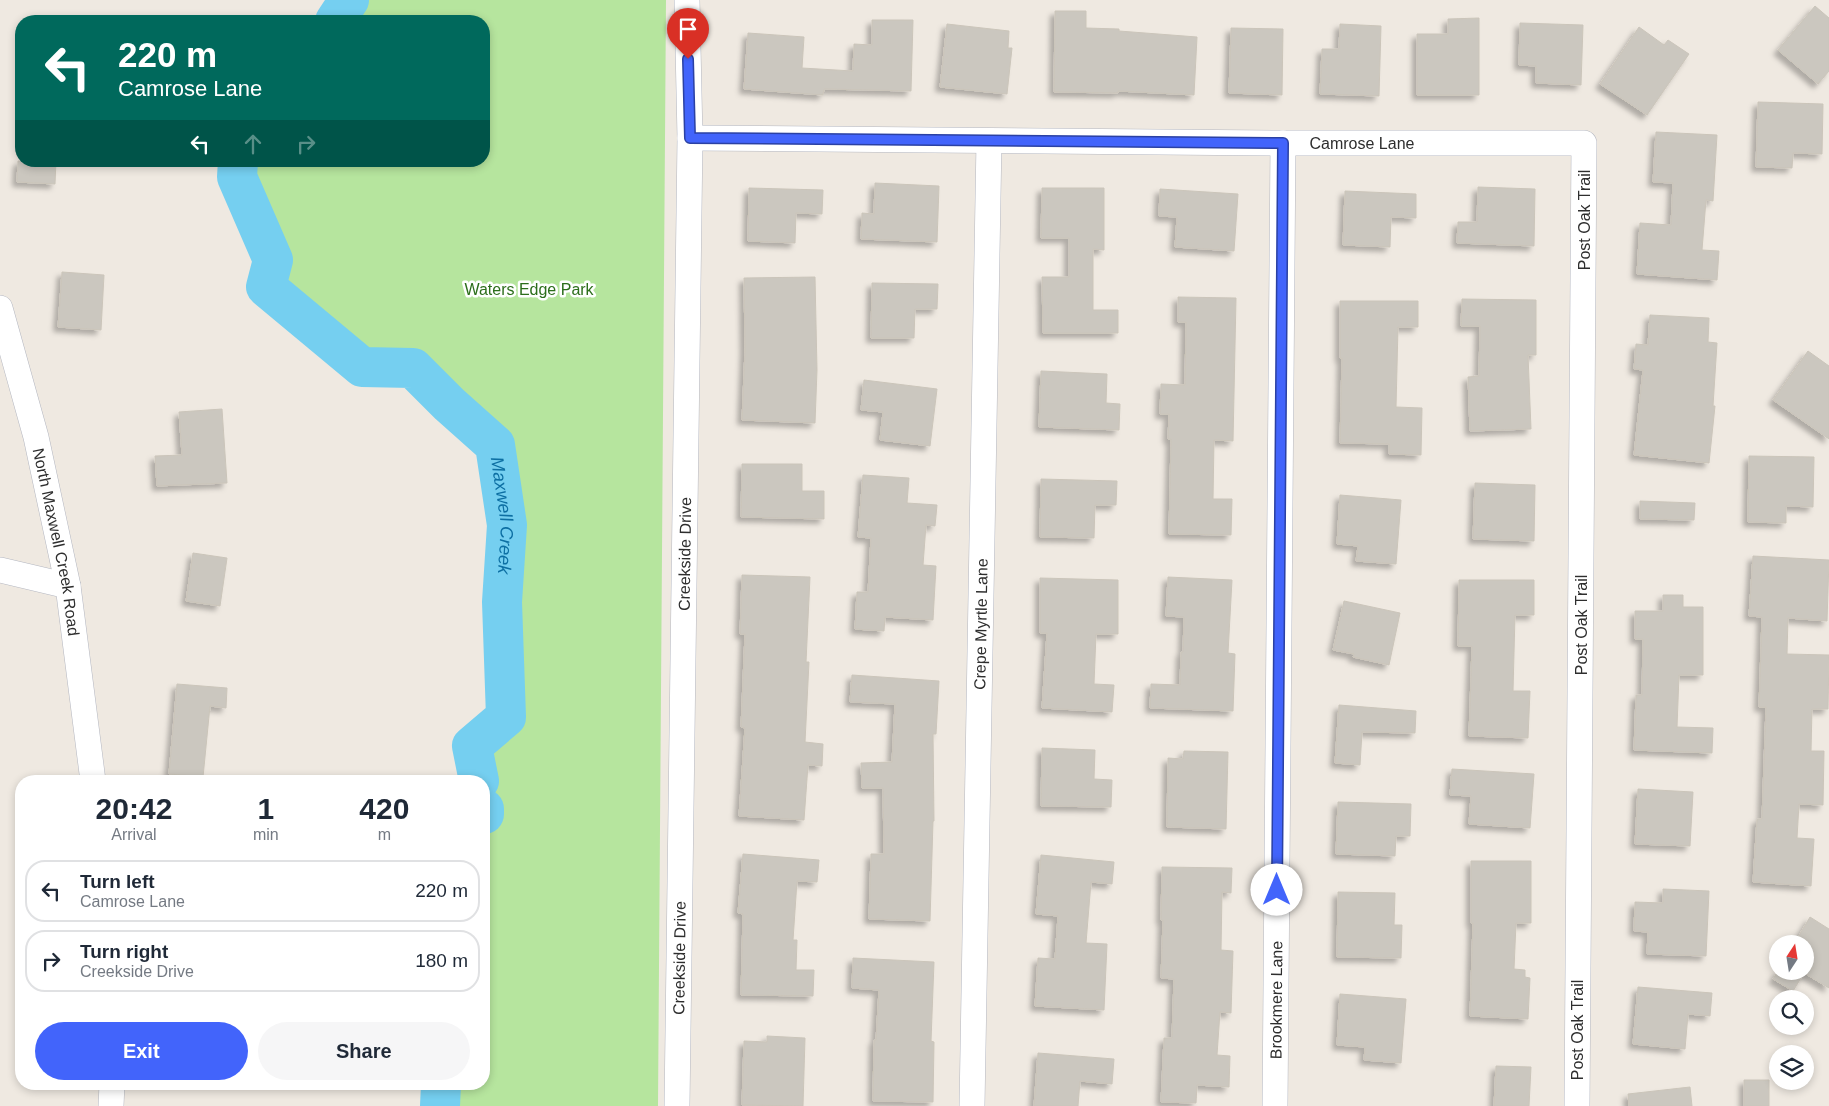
<!DOCTYPE html>
<style>
body{margin:0;font-family:Arial,sans-serif;background:#f6f6f7;color:#1f2937;height:100vh;display:flex;flex-direction:column;font-size:19px;white-space:nowrap}
*{box-sizing:border-box;margin:0}
p{font-size:16px;color:#747a83}
.icon{flex:none;width:28px;height:28px;fill:none;stroke:currentColor;stroke-width:2;stroke-linecap:round;stroke-linejoin:round}
.map{position:relative;flex:1;overflow:hidden}
.details{position:absolute;left:15px;top:775px;width:475px;height:315px;display:flex;flex-direction:column;background:#fff;border-radius:20px;box-shadow:0 2px 8px #0003}
.details>*{flex:none}
.hud{position:absolute;left:15px;top:15px;width:475px;height:152px;border-radius:20px;box-shadow:0 2px 8px #0003;background:#00695c;color:#fff;overflow:hidden}
.needle{width:32px;rotate:12deg}
.controls{position:absolute;left:1769px;top:935px;display:grid;gap:10px}
.controls a{display:grid;place-items:center;width:45px;height:45px;border-radius:50%;background:#fff;box-shadow:0 2px 8px #0003;font-size:25px}
.pin{position:absolute;display:grid;place-items:center;width:42px;height:42px;color:#fff;margin:-51px -21px;border-radius:50% 50% 50% 0;rotate:-45deg;box-shadow:0 0 5px #0007}
.pin .icon{rotate:45deg}
.me{position:absolute;width:55px;margin:-28px;rotate:0deg;stroke-linejoin:round;filter:drop-shadow(0 0 4px #0008)}
.turn{display:flex;align-items:center;gap:18px;height:105px;padding:0 20px;font-size:22px}
.turn .icon{width:65px;height:65px;stroke-width:2.5}
.turn b{display:block;font-size:35px;line-height:42px}
.lanes{display:flex;align-items:center;height:48px;padding:0 20px;background:#0003;justify-content:center;gap:25px;direction:ltr}
.lanes .off{opacity:.35}
.eta{display:flex;justify-content:space-evenly;align-items:center;height:85px;text-align:center}
.eta b{font-size:30px;font-weight:700;line-height:35px}
.primary-button{display:flex;gap:10px;margin-top:auto;padding:10px 20px}
.primary-button a{flex:1;height:58px;border-radius:30px;background:#4264fb;color:#fff;font-size:20px;font-weight:700;line-height:58px;text-align:center}
.primary-button a+a{background:#f6f6f7;color:#1f2937}
ul{padding:0;list-style:none}
li{display:flex;align-items:center;gap:15px;height:62px;margin:0 10px 8px;padding:0 10px;border:2px solid #e0e1e3;border-radius:20px}
li div{flex:1}
li b{display:block;font-size:19px}
li em{font-style:normal}
.map>svg:first-child{display:block}
.green{fill:#b6e59e}
.lines{fill:none;stroke-linecap:round;stroke-linejoin:round}
.river{stroke:#75cff0;stroke-width:40}
.building{fill:#cbc7bf;stroke:#cbc5ba;filter:url(#shadow)}
.minor-casing{stroke:#b4b7c1;stroke-width:26}
.minor{stroke:#fff;stroke-width:25}
.route-casing{stroke:#2b41a3;stroke-width:12}
.route{stroke:#4264fb;stroke-width:9}
.labels{text-anchor:middle;stroke-width:5;stroke-linejoin:round;paint-order:stroke}
.street-label{font-size:16px;fill:#2e2e2e;stroke:#fff}
.park-label{font-size:16px;fill:#2c6e1b;stroke:#fff}
.water-label{font-size:18px;font-style:italic;fill:#0d6fa3;stroke:#fff}
</style>
<div class="map">
<svg width="1829" height="1106" viewBox="0 0 1829 1106">
<defs>
<filter id="shadow"><feDropShadow dx="-4.5" dy="4.5" stdDeviation="2.5" flood-color="#0004"/></filter>
</defs>
<rect width="100%" height="100%" fill="#efe9e1"/>
<path class="green" d="M349,0H666L658,1106H440L441,1084H484V781H479L472,746L506,717L502,602L507,525L495,445L414,368L362,367L266,287L273,260L237,177L238,161H484V21H335Z"/>
<g class="lines">
<g class="river">
<path d="M335,21L349,0"/>
<path id="s1" d="M238,161L237,177L273,260L266,287L362,367L413,368L449,404L495,445L507,525L502,602L506,717L472,746L479,781"/>
<path d="M484,809V814"/>
<path d="M440,1106L441,1084"/>
</g>
</g>
<path class="building" d="M1815,6L1829,18V71L1818,84L1778,50Z
M1055,11H1086V28L1119,29V31L1197,37L1194,95L1118,91V93L1054,92Z
M1479,18V95H1417V34H1448V19Z
M872,20H913L911,91L824,89L823,95L744,89L748,33L804,37L802,68L853,71L854,44L872,45Z
M1520,23L1583,25L1581,85L1536,83V66L1519,65Z
M947,24L1009,31L1008,48H1012L1007,94L940,87Z
M1340,24L1381,26L1379,96L1320,94L1322,49H1339Z
M1639,27L1664,45L1668,40L1689,54L1647,115L1600,84Z
M1231,28L1283,29L1282,95L1229,93Z
M1758,102L1823,104L1822,154L1793,153L1792,168L1756,167Z
M1656,132L1717,135L1713,201L1706,200L1702,250L1719,251L1717,280L1637,274L1640,223L1671,225L1673,183L1653,182Z
M18,161H56L55,184L17,182Z
M875,183L939,186L937,242L861,239L862,213L874,214Z
M1478,187L1535,189L1534,246L1457,243L1458,222H1477Z
M749,188L823,190L822,214L796,213L795,243L748,241Z
M1042,188H1104V250L1093,249V310H1118V333H1043L1042,277H1069V238H1041Z
M1160,189L1238,194L1234,251L1175,247L1177,217L1159,216Z
M1345,191L1416,194V218L1391,217L1390,247L1343,245Z
M62,272L104,275L101,330L58,327Z
M815,277L817,370L815,423L742,420L745,350L744,278Z
M872,283L938,284L937,309H915L914,338H871Z
M1178,297L1236,298L1233,441L1214,440L1213,499H1232L1231,535L1169,534L1171,439H1168L1169,414H1160L1161,384L1185,385L1186,322H1178Z
M1462,299L1536,300V355H1528L1531,429L1470,431L1468,377L1479,376L1480,326H1461Z
M1340,301H1418V327H1398L1396,407L1422,408L1421,455L1389,454V444L1340,443L1342,358H1340Z
M1650,315L1709,318L1708,342L1717,343L1713,406H1715L1709,463L1634,455L1643,370L1634,369L1636,344L1648,345Z
M1808,351L1829,366V439L1773,400Z
M1041,371L1107,374L1106,403L1120,404L1119,430L1039,427Z
M864,380L937,389L930,446L880,440L883,412L861,410Z
M222,409L227,483L157,486L155,456L182,455L179,412Z
M1749,456L1814,457L1813,507L1786,506V523L1748,522Z
M742,464H802V491H824V519L741,517Z
M863,475L909,478L907,503L937,505L935,526L926,525L923,565L936,566L933,620L885,617L884,631L855,629L857,592H868L871,538L858,537Z
M1041,479L1117,481L1116,505H1095L1094,538L1040,537Z
M1475,483L1535,485L1534,541L1473,539Z
M1340,495L1401,500L1396,564L1356,561L1358,546L1337,544Z
M1640,501L1695,503L1694,520L1640,519Z
M193,553L227,558L220,606L186,601Z
M1753,556L1829,560L1827,621L1788,618L1787,654L1829,655L1828,709H1812L1811,751H1824L1823,805L1799,804L1797,838L1814,839L1811,886L1753,882L1757,819H1762L1766,707H1759L1762,617L1749,616Z
M742,575L810,577L806,662H809L805,742L823,744L822,766L808,765L804,820L739,816L745,728L741,727L745,634H740Z
M1168,577L1232,580L1228,653L1235,654L1233,711L1150,708L1151,684L1180,685L1181,652H1183L1184,617L1166,616Z
M1040,578L1118,580V634H1096L1094,684L1114,685L1112,712L1042,708L1047,633H1040Z
M1459,580H1534V615H1515L1513,691H1530L1528,738L1469,736L1472,646H1458Z
M1663,595H1683V607H1703V675H1679L1677,727L1713,728L1712,753L1634,750L1636,695H1642L1643,639H1635V611H1663Z
M1344,601L1400,613L1389,665L1353,657L1354,654L1333,650Z
M852,675L939,681L936,734H933L934,821H933L930,921L869,919L871,854H884L883,788H862L861,763L892,762L895,704L850,702Z
M177,684L227,688L226,708L210,706L203,777L169,774Z
M1339,705L1416,711L1415,733L1362,732L1360,765L1335,763Z
M1042,748L1095,750L1094,779L1112,780L1111,807L1041,806Z
M1184,751L1228,752L1226,829L1167,827L1168,758L1183,759Z
M1452,769L1534,774L1530,828L1469,824L1471,796L1450,795Z
M1638,789L1693,792L1690,846L1635,844Z
M1338,802L1411,804L1410,836H1396L1395,856L1336,854Z
M743,854L819,860L817,882L797,881L793,940H797L796,970H814L813,996L741,995L743,914L738,913Z
M1041,855L1114,862L1112,884L1091,882L1086,943L1107,944L1104,1010L1035,1006L1038,958L1055,959L1058,916L1036,914Z
M1471,861H1531V923H1516L1514,969L1525,970V977L1530,978L1528,1019L1470,1016L1473,923H1471Z
M1162,867L1232,868L1231,893L1222,892L1221,950L1233,951L1231,1013L1220,1012L1217,1055L1230,1056L1229,1087L1197,1085L1196,1103L1161,1102L1164,1038H1172L1174,979L1161,978L1163,920H1161Z
M1663,889L1709,891L1706,956L1647,954L1648,932L1634,931L1635,902L1663,903Z
M1338,892L1395,893L1394,925H1402L1401,958L1337,957Z
M1810,917L1829,929V988L1804,973L1793,991L1773,979L1778,971H1805V944H1794Z
M853,958L934,962L931,1041L934,1042L933,1102L873,1101L874,1040H876L879,990L852,988Z
M1638,987L1712,993L1710,1016L1688,1014L1685,1049L1633,1044Z
M1340,994L1406,999L1401,1063L1364,1060L1365,1047L1337,1045Z
M767,1036L805,1038L803,1106L742,1105L744,1041L767,1042Z
M1038,1053L1114,1059L1112,1084L1080,1081L1078,1106H1034Z
M1496,1066L1531,1067L1529,1106H1494Z
M1744,1080H1769V1106H1744Z
M1690,1087L1692,1106H1629L1628,1094Z"/>
<g class="lines">
<defs>
<g id="minor">
<path id="s2" d="M690,138L1283,143H1584L1577,1106"/>
<path id="s3" d="M0,308L36,437L68,586L93,781"/>
<path d="M0,570L68,586"/>
<path d="M111,1106L112,1084"/>
<path id="s4" d="M677,1106L690,138L687,0"/>
<path id="s5" d="M972,1106L989,141"/>
<path id="s6" d="M1275,1106L1283,143"/>
</g>
</defs>
<use href="#minor" class="minor-casing"/>
<use href="#minor" class="minor"/>
</g>
<g class="lines">
<defs>
<path id="route" d="M688,59L690,138L1283,143L1277,890"/>
</defs>
<use href="#route" class="route-casing"/>
<use href="#route" class="route"/>
</g>
<g class="labels">
<g class="street-label">
<text dy="6" stroke="none"><textPath href="#s2" startOffset="672">Camrose Lane</textPath></text>
<text transform="translate(1584 220) rotate(-90)" y="6">Post Oak Trail</text>
<text dy="6" stroke="none"><textPath href="#s3" startOffset="241">North Maxwell Creek Road</textPath></text>
<text dy="6" stroke="none"><textPath href="#s4" startOffset="552">Creekside Drive</textPath></text>
<text dy="6" stroke="none"><textPath href="#s5" startOffset="482">Crepe Myrtle Lane</textPath></text>
<text transform="translate(1581 625) rotate(-90)" y="6">Post Oak Trail</text>
<text dy="6" stroke="none"><textPath href="#s4" startOffset="148">Creekside Drive</textPath></text>
<text dy="6" stroke="none"><textPath href="#s6" startOffset="106">Brookmere Lane</textPath></text>
<text transform="translate(1577 1030) rotate(-90)" y="6">Post Oak Trail</text>
</g>
<g class="park-label">
<text x="529" y="295">Waters Edge Park</text>
</g>
<g class="water-label">
<text dy="6" stroke="none"><textPath href="#s1" startOffset="494">Maxwell Creek</textPath></text>
</g>
</g>
</svg>
<div class="controls">
<a><svg class="needle" viewBox="-14 -14 28 28"><path d="M0-13l5 13h-10z" fill="#e53935"/><path d="M0 13l5-13h-10z" fill="#747a83"/></svg></a>
<a><svg class="icon" aria-label="search" viewBox="0 0 24 24"><circle cx="10" cy="10" r="6"/><path d="M15 15l6 6"/></svg></a>
<a><svg class="icon" aria-label="layers" viewBox="0 0 24 24"><path d="M12 4l9 5-9 5-9-5zM3 14l9 5 9-5"/></svg></a>
</div>
<div class="pin" style="left:688px;top:59px;background:#d93025"><svg class="icon" aria-label="arrive" viewBox="0 0 24 24"><path d="M6 21V4h12l-3 4 3 4H6"/></svg></div>
<svg class="me" style="left:1277px;top:890px" viewBox="-20 -20 40 40"><circle r="19" fill="#fff"/><path d="M0-13L10 11 0 6-10 11z" fill="#4264fb"/></svg>
<div class="hud">
<div class="turn"><svg class="icon" aria-label="left" viewBox="0 0 24 24"><path d="M17 20v-9H6M10 6l-5 5 5 5"/></svg><div><b>220 m</b>Camrose Lane</div></div>
<div class="lanes"><svg class="icon" aria-label="left" viewBox="0 0 24 24"><path d="M17 20v-9H6M10 6l-5 5 5 5"/></svg><svg class="icon off" aria-label="ahead" viewBox="0 0 24 24"><path d="M12 20V5M6 11l6-6 6 6"/></svg><svg class="icon off" aria-label="right" viewBox="0 0 24 24"><path d="M7 20v-9h11M14 6l5 5-5 5"/></svg></div>
</div>
<section class="details">
<div class="eta">
<div><b>20:42</b><p>Arrival</p></div>
<div><b>1</b><p>min</p></div>
<div><b>420</b><p>m</p></div>
</div>
<ul>
<li><svg class="icon" aria-label="left" viewBox="0 0 24 24"><path d="M17 20v-9H6M10 6l-5 5 5 5"/></svg><div><b>Turn left</b><p>Camrose Lane</p></div><em>220 m</em></li>
<li><svg class="icon" aria-label="right" viewBox="0 0 24 24"><path d="M7 20v-9h11M14 6l5 5-5 5"/></svg><div><b>Turn right</b><p>Creekside Drive</p></div><em>180 m</em></li>
</ul>
<div class="primary-button"><a>Exit</a><a>Share</a></div>
</section>
</div>
